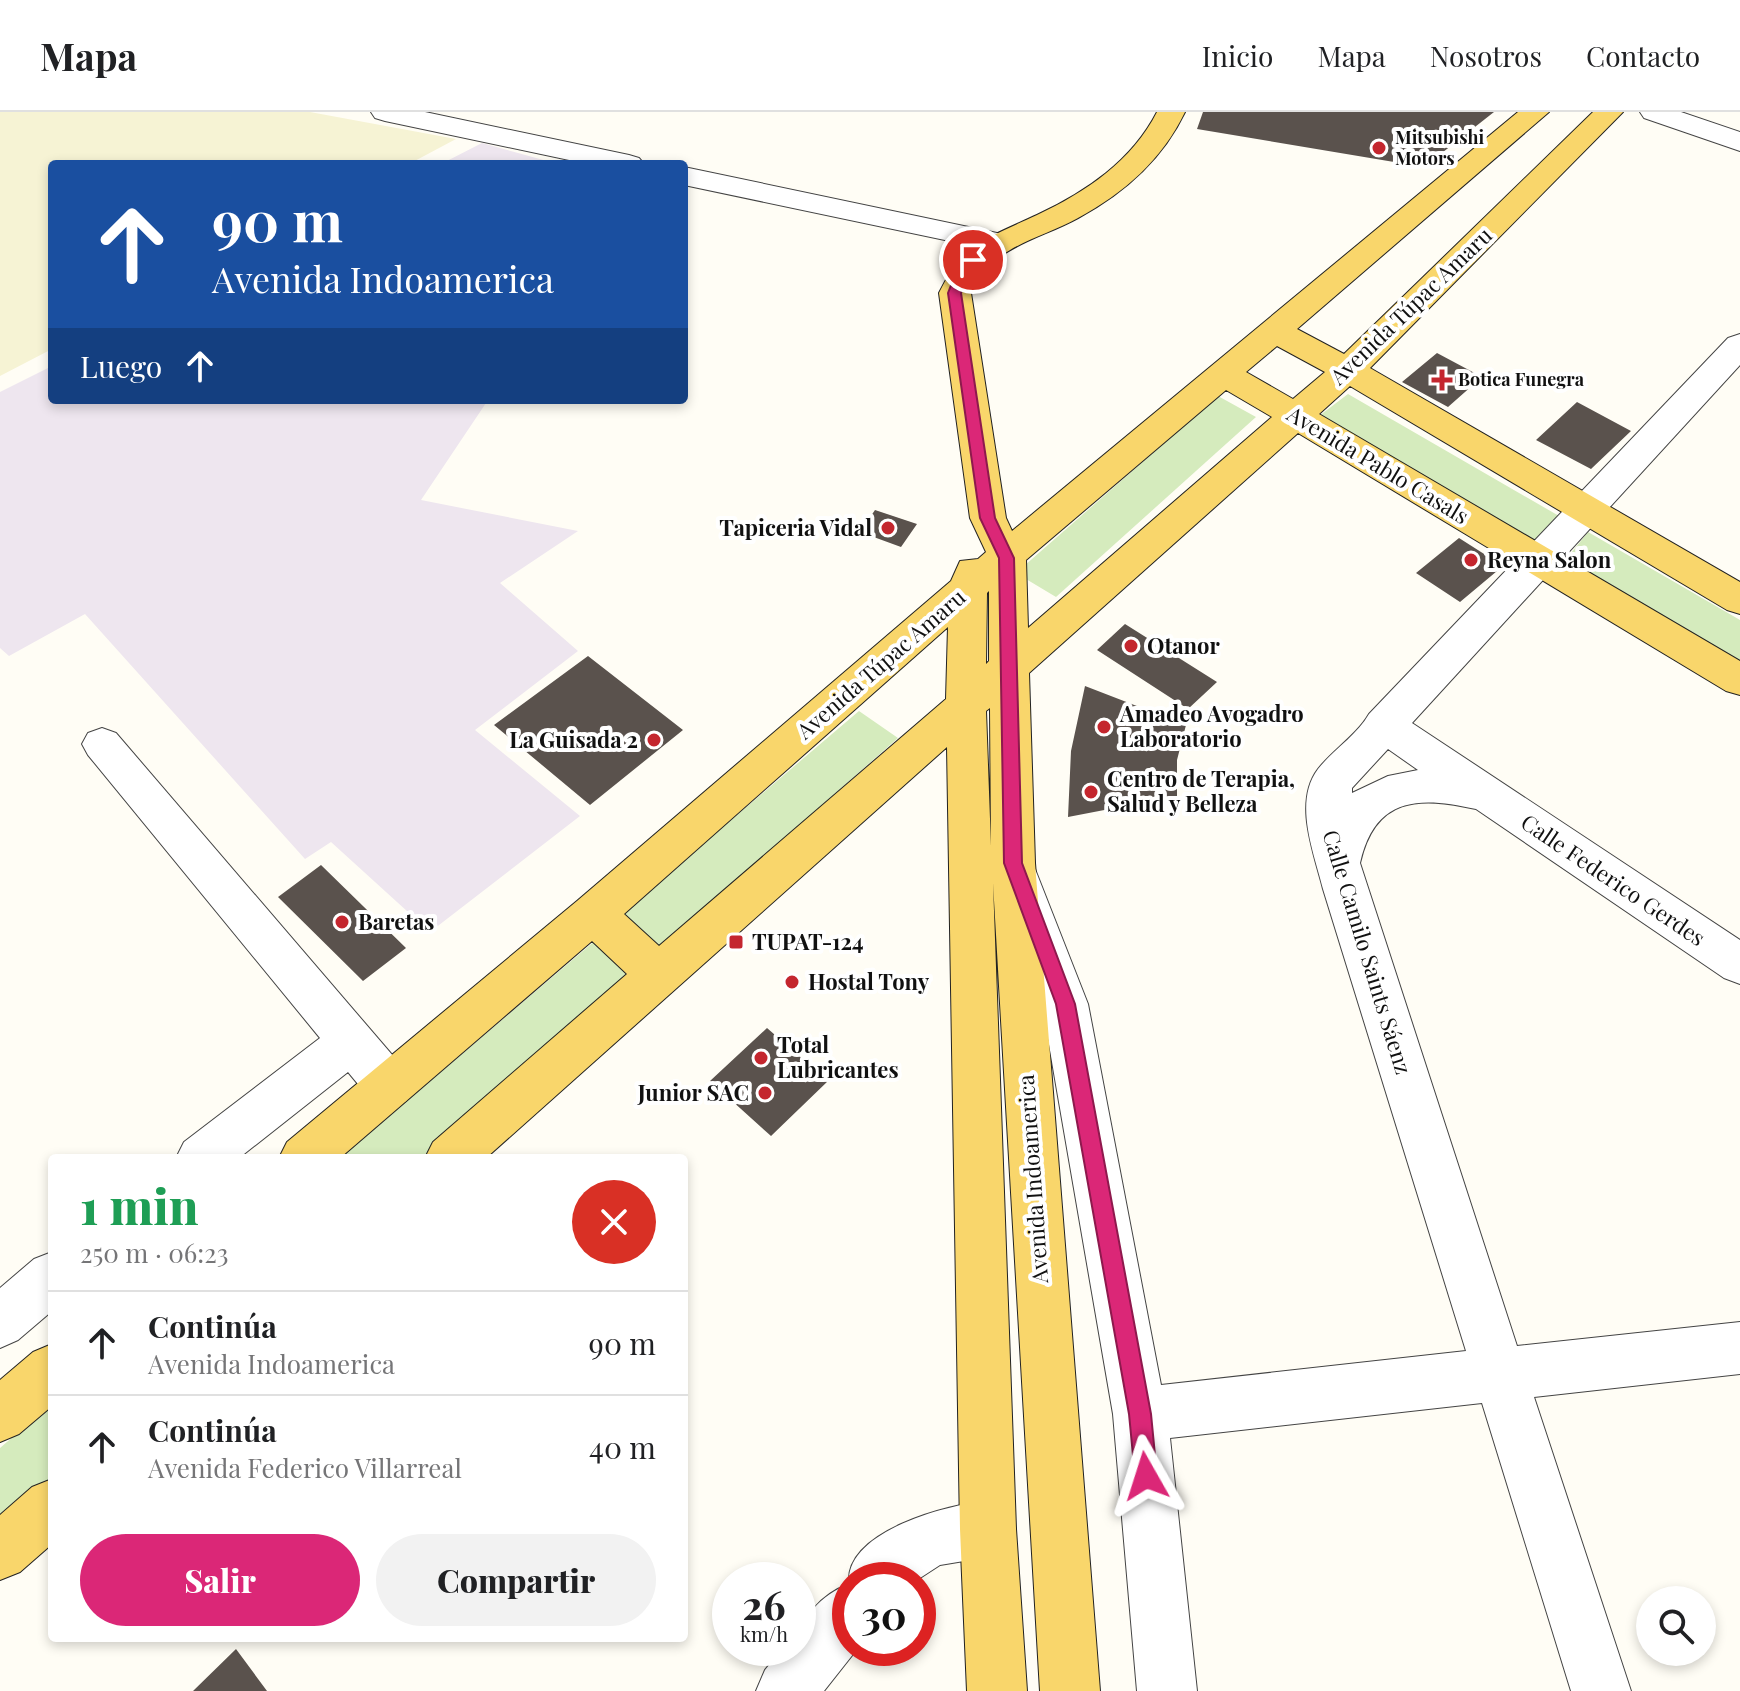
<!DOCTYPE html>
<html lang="es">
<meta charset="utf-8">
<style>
body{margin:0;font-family:"Playfair Display",serif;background:#f2f2f2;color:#202124;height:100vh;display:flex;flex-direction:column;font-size:30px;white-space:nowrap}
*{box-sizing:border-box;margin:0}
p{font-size:26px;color:#757577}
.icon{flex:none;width:44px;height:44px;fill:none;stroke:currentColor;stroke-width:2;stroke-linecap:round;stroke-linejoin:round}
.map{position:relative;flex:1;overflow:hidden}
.details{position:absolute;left:48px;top:1042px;width:640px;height:488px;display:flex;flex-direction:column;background:#fff;border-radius:8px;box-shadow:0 4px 12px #0003}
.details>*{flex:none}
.banner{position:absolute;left:48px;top:48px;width:640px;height:244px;border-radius:8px;box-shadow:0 4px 12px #0003;background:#1a4fa0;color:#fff;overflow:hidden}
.controls{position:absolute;left:1636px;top:1474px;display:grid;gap:16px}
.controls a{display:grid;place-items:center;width:80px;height:80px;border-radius:50%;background:#fff;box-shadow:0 4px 12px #0003;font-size:40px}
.speed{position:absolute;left:712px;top:1450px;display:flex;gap:16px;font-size:40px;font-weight:700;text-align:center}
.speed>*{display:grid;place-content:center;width:104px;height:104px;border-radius:50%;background:#fff;box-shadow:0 4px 12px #0003;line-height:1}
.speed small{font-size:20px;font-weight:400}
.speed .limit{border:12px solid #d22;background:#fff;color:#111}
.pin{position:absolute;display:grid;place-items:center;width:68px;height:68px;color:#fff;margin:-34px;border:4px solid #fff;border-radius:50%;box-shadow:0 2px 8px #0007}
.me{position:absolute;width:88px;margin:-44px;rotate:354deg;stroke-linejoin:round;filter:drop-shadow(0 0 6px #0008)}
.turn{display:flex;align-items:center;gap:28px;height:168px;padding:0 32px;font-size:36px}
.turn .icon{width:104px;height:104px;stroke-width:2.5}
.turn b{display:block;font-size:56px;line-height:68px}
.then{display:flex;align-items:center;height:76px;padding:0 32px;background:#0003;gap:16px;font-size:30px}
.round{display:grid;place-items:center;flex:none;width:84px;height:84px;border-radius:42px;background:#f2f2f2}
.summary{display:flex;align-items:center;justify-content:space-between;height:136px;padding:0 32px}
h1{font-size:48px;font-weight:800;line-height:60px;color:#1e9e55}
.action{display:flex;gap:16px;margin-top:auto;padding:16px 32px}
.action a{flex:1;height:92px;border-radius:48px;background:#db2777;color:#fff;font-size:32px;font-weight:800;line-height:92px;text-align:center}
.action a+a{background:#f2f2f2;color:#202124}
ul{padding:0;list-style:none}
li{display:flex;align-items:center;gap:24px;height:104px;padding:0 32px;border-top:2px solid #e0e0e0}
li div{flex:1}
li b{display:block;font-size:30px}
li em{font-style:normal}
header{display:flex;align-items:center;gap:48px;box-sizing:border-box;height:112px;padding:0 40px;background:#fff;border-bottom:2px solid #e0e0e0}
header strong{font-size:38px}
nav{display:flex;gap:44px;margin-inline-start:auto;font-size:28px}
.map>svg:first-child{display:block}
.industrial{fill:#eee6ef}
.farmland{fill:#f6f3d4}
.green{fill:#d5ebbd}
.building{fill:#5a524d}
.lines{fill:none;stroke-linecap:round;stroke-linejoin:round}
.minor-casing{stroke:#444;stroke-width:2}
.major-casing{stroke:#222;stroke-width:2}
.minor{fill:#fff;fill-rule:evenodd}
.major{fill:#f9d66b;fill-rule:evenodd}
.route{fill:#db2777;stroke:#8e194d;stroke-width:2}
.poi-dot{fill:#c4262e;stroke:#fff;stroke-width:3}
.labels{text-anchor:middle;stroke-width:8;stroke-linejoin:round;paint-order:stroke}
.far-poi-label{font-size:18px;font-weight:bold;fill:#111;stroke:#fff;text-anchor:start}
.street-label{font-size:22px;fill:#111;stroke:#fff}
.poi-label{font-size:22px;font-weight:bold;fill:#111;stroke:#fff;text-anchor:start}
</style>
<header>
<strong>Mapa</strong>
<nav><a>Inicio</a><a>Mapa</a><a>Nosotros</a><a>Contacto</a></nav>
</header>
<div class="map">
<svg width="1740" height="1579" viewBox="0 0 1740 1579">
<rect width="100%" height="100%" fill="#fffdf5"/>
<path class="industrial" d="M482,31L558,52H441Z
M52,254V288H488L421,388L578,419L500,471L578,539L475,618L580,704L430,820L331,730L305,747L85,502L9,544L0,536V280Z"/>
<path class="farmland" d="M0,0H310L456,27L409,52H52V237L0,264Z"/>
<path class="green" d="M1348,282L1566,408L1534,437L1315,307Z
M1218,284L1256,305L1056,485L1016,461Z
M1588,420L1740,508V558L1559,456Z
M859,599L898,626L655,840L616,806Z
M597,827L636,860L425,1046H340Z
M52,1291V1374L0,1419V1336Z"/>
<path class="building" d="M1203,0H1494L1424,55L1197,17Z
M1437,241L1482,265L1448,295L1402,270Z
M1577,290L1631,319L1591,357L1536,328Z
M875,398L917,412L901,435L860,420Z
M1459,426L1503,454L1460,490L1416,461Z
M1125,512L1217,570L1188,597L1097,538Z
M588,544L683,618L590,693L494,613Z
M1085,574L1186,613L1177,648V684L1068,705L1071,639Z
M321,753L406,836L363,869L278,785Z
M767,916L828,969L771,1024L710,969Z
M236,1537L267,1579H193Z"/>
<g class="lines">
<defs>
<path id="minor" d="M371,0H425L629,43L639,46L644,52H588L385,9L375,6Z
M1640,0H1681L1740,20V39L1644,6Z
M684,55L997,121L1008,123L1012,130L1008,137L997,139L684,73Z
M1740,222V253L1412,611L1740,828V872L1724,866L1476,697C1418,684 1375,685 1360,751L1517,1234L1740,1210V1262L1534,1285L1631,1579H1571L1482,1291L1170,1326L1197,1579H1137L1113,1302L1042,892L998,770L1005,757L1020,752L1035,757L1088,892L1161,1273L1466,1239L1323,777C1314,741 1293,690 1318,657C1333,638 1357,623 1369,602L1728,226ZM1388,637L1418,658L1388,664L1352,681V676Z
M102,616L116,621L406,959L413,974L406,989L389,996L372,989L348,960L239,1046H176L184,1030L320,926L88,643L82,632L88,621Z
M52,1140V1199L18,1228L0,1236V1176L34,1147Z
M988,1389L1008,1397L1016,1417L1008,1437L988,1445L940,1453L917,1468H850V1536H858L824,1579H756L765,1558L783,1536H798C798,1507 822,1482 849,1472C844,1419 949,1392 988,1389Z"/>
<path id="major" d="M1157,0H1185C1162,48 1124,81 1078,106C1036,129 993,133 971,181L1006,406L1012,419L1518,0H1549L1297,217L1344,242L1593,0H1623L1370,256L1740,470V502L1727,498L1350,274L1319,302L1740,549V583L1726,579L1298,321L1029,561L1035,751L1100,1579H1040L993,771L1016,1417L1027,1579H967L960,1417L947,635L486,1046H425L433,1030L627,862L592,829L340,1046H279L287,1030L577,789L951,469L960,449L978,447L986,440L970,406L939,181C963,131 990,125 1037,103C1086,80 1132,49 1157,0ZM1277,234L1325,260L1293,287L1246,260ZM1226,278L1272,305L1028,516L1026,448ZM989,479V549L986,552L987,481ZM948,515L946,587L659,834L624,802ZM990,596L991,734L986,599Z
M52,1232V1294L19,1322L0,1330V1268L33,1240Z
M52,1367V1432L20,1460L0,1468V1403L32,1375Z"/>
</defs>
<use href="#minor" class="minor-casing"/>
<use href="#major" class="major-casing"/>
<use href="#minor" class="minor"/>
<use href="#major" class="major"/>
</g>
<path class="route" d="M968,145L979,148L968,163L961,181L995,406L1014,446L1022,751L1075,892L1151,1302L1157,1364L1154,1372L1146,1375L1138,1372L1135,1364L1129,1302L1056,892L1004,751L999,446L980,406L948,181L955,163Z"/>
<g class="poi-dot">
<circle cx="1379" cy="36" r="8"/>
<path d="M1438 256h8v8h8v8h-8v8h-8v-8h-8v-8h8z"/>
<circle cx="888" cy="416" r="8"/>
<circle cx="1471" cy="448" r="8"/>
<circle cx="1131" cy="534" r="8"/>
<circle cx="1104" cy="615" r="8"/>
<circle cx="654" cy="628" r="8"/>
<circle cx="1091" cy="680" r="8"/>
<circle cx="342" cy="810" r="8"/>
<rect x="728" y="822" width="16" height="16" rx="4"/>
<circle cx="792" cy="870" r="8"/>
<circle cx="761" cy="946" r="8"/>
<circle cx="765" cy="981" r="8"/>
</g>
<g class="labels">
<g class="far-poi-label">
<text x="1395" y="32">Mitsubishi<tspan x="1395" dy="21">Motors</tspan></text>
<text x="1458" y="274">Botica Funegra</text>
</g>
<g class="street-label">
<text transform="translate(1411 194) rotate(-44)" y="8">Avenida Túpac Amaru</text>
<text transform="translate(1378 353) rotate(31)" y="8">Avenida Pablo Casals</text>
<text transform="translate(881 552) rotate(-41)" y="8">Avenida Túpac Amaru</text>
<text transform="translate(1613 768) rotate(34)" y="8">Calle Federico Gerdes</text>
<text transform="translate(1367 840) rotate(73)" y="8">Calle Camilo Saints Sáenz</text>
<text transform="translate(1033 1067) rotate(-94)" y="8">Avenida Indoamerica</text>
</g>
<g class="poi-label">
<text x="872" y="424" text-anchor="end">Tapiceria Vidal</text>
<text x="1487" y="456">Reyna Salon</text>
<text x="1147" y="542">Otanor</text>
<text x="1120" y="610">Amadeo Avogadro<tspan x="1120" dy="25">Laboratorio</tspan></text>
<text x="638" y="636" text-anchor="end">La Guisada 2</text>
<text x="1107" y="675">Centro de Terapia,<tspan x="1107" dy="25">Salud y Belleza</tspan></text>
<text x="358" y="818">Baretas</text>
<text x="752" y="838">TUPAT-124</text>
<text x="808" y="878">Hostal Tony</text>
<text x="777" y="941">Total<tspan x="777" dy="25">Lubricantes</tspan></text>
<text x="749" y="989" text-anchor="end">Junior SAC</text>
</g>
</g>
</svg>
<div class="controls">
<a><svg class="icon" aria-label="search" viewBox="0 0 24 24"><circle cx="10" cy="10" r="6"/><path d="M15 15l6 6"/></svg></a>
</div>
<div class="speed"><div>26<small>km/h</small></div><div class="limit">30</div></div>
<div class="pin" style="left:973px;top:148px;background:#d93025"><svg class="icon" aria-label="arrive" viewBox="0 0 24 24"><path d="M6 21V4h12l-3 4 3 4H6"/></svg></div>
<svg class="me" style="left:1146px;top:1364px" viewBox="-20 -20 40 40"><path d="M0-17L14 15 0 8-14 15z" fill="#db2777" stroke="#fff" stroke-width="4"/></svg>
<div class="banner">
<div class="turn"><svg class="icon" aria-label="ahead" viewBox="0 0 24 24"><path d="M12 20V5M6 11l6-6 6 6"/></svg><div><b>90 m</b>Avenida Indoamerica</div></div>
<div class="then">Luego<svg class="icon" aria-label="ahead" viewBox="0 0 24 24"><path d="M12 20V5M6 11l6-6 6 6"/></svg></div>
</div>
<section class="details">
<div class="summary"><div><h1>1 min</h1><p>250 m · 06:23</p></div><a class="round" style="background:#d93025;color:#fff"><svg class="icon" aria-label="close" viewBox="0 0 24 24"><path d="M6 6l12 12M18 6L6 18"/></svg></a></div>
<ul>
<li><svg class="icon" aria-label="ahead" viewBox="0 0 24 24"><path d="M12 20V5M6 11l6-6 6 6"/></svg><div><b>Continúa</b><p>Avenida Indoamerica</p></div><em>90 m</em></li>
<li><svg class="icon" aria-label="ahead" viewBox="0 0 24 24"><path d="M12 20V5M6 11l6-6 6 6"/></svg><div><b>Continúa</b><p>Avenida Federico Villarreal</p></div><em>40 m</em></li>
</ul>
<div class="action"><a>Salir</a><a>Compartir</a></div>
</section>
</div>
